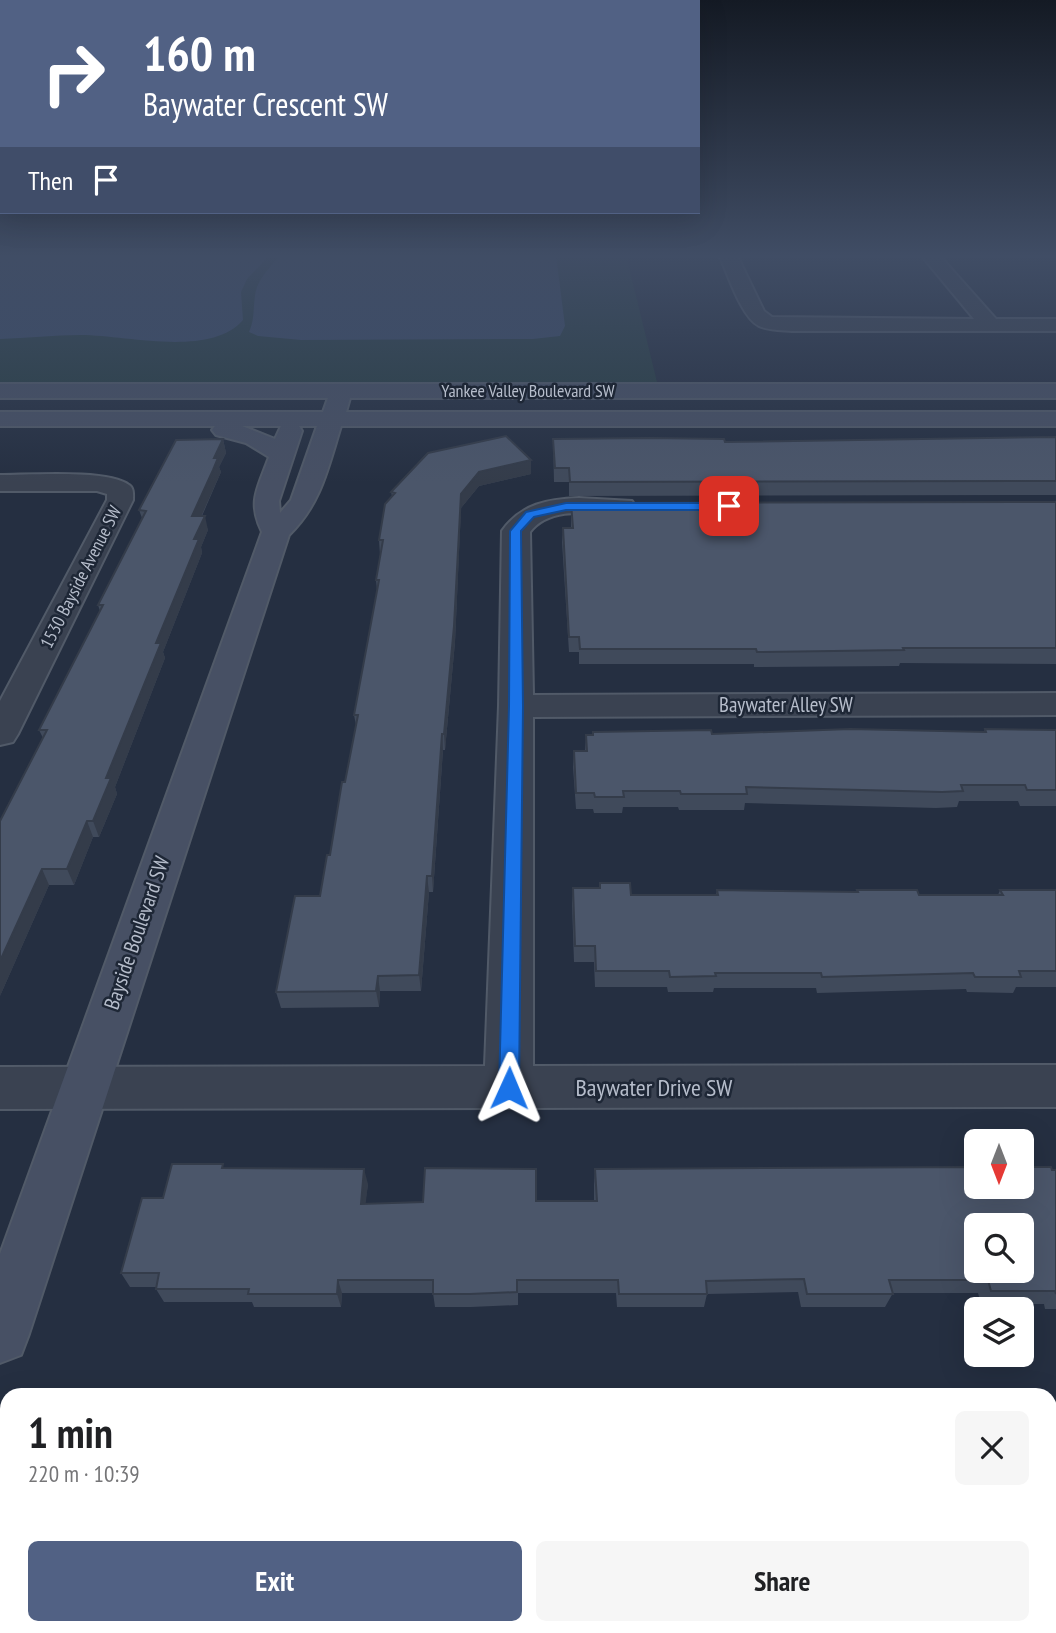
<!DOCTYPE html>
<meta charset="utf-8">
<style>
body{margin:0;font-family:"PT Sans Narrow",sans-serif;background:#f6f6f6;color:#202124;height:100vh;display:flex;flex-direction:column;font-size:26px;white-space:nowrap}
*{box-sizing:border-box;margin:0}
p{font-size:23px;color:#757577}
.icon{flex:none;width:38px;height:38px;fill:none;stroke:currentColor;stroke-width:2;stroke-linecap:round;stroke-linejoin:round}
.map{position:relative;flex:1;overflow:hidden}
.panel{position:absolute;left:0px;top:1388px;width:1057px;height:247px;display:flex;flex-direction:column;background:#fff;border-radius:21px 21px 0 0;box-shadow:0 7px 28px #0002}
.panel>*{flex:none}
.top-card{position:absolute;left:0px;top:0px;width:700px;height:214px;box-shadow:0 7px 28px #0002;background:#516184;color:#fff;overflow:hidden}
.needle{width:46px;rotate:180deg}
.fabs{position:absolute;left:964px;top:1129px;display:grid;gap:14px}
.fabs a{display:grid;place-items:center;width:70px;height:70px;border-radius:10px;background:#fff;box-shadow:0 7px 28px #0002;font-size:35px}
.pin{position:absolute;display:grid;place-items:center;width:60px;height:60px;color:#fff;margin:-30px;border-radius:14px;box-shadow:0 4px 10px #0006}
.me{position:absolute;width:77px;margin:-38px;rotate:1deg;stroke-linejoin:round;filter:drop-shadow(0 0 5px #0008)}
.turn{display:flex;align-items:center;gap:24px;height:147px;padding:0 28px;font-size:32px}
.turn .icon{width:91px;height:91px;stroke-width:2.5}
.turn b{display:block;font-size:49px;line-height:60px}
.then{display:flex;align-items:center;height:66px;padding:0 28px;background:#0003;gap:14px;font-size:26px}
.round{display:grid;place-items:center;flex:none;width:74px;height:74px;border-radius:10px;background:#f6f6f6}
.overview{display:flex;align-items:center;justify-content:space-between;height:119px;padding:0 28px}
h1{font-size:42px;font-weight:700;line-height:52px}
.primary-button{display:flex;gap:14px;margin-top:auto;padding:14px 28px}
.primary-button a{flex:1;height:80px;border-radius:10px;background:#516184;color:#fff;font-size:28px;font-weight:700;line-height:80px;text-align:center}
.primary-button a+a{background:#f6f6f6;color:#202124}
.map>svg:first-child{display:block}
.green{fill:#273d42}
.water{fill:#3b4c6a}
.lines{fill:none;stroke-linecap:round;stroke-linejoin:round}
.street-casing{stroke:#515a68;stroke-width:4}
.secondary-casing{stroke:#515a68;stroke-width:4}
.street{fill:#3a4251;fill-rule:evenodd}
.secondary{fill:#475064;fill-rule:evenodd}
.wall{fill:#404a5b}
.shaded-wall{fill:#343c4a}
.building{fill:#4b566a;stroke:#343c4a;stroke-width:2;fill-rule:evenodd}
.route{fill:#1a73e8;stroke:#114b97;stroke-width:2}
.labels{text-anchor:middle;stroke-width:5;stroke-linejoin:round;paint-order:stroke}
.far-street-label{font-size:18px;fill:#b6bdcb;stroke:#1e2736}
.street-label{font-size:21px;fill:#b6bdcb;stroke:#1e2736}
.near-street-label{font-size:24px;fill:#b6bdcb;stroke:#1e2736}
</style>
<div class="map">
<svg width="1056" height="1633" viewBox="0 0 1056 1633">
<rect width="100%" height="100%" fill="#252f41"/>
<path class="green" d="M0,255H626L658,386L0,384Z
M1050,1413H1056V1532H1050Z"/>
<path class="water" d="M0,255H270L247,279L241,292L243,320C210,358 126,335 81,335C54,335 27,338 0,339Z
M281,255H556L565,326L560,336L533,339L301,340L258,336L249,332C256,317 252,302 257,287C262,275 272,264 281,255Z"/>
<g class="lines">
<defs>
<path id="street" d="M719,255H737L764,311L772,317L974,319L921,255H939L996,319H1056V331H792C782,330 768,330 759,326C741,317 728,274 719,255Z
M0,475C28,475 109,469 129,485C134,488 133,495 133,500L18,734L13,742L0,745V701L107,500V494L97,491H0Z
M579,498L632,501L636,507L632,513L623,515C593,514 551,505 530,532L533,695L1056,693V715L533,717V1066L1056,1065V1107L0,1109V1067L485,1066L499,706L502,531C521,504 548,499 579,498Z"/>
<path id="secondary" d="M0,384H1056V398H350L346,412H1056V426H341C328,468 321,504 289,535L29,1334L21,1355L0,1363V1254L262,532C247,501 258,488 269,457L246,443L216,435L212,430L215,426H0V412H323L328,398H0ZM242,426H281L275,439ZM299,426H317L291,500L280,513L279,501L302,431Z"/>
</defs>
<use href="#street" class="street-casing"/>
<use href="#secondary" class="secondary-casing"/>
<use href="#street" class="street"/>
<use href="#secondary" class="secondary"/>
</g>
<path class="wall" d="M1056,437V495L569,496V482H554L553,439L725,442Z
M223,439L226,453L219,467L221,472L202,516L208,530L201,547L202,553L163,652L165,658L115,787L117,794L99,837H93L74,885H49L0,996L43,738L39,730L100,611L98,605L142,518L139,510Z
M531,460V474L479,486L461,508L455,642L445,750H443L433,892H429L421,991H380L379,1007L281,1008L276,992L320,896L330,855L356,725L354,715L377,591L376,580L380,555L379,540L392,496L391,492Z
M1056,502V664L900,663L899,666L754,667V664H579V652H569L562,542L563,528H571V503Z
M985,729L1056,730V806H1020L1018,801H959L957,807L936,808L745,803L744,810H679L678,807H623L622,813H594L593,809H576L573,767L574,751H585L586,735L984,732Z
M600,883L631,895H716L717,890L856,892L857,890L919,895H998L1000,890H1056V987H1016L1013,993L967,992L966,989L817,993L816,988H714L713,992H668L667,987H595L594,962H574L572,904L573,888H600Z
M225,1168L368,1184L365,1204L594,1201V1184L595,1169L1056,1170V1309H1045L1044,1304H981L978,1293H893L885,1307H801L798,1292L707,1294L704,1307H617L616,1293H518V1305L471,1307H435L433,1293H342L341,1307H254L252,1302H164L156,1289L157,1287H130L121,1273L163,1198Z
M1010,1628H1050L1056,1633H1012Z"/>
<path class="shaded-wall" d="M223,439L226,453L219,467L221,472L195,530L192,516L214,458Z
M531,460V474L479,486L461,508L455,642L445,750L444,734L461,494L479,472Z
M205,516L208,530L201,547L202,553L163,652L165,658L115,787L117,794L99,837L93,821L106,778L194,539Z
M442,734L443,750L433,892L432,876Z
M87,821L93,837L74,885L67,869Z
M42,869L49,885L0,996V961Z
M427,876L429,892L421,991L419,975Z
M378,976L380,991L379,1007L376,991Z
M364,1169L368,1184L364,1218L361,1204Z
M338,1280L342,1293L341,1307L337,1294Z
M202,1628H208L212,1630L211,1633H201Z"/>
<path class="building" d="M506,436L531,460L479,472L461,494L454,626L444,734H442L432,876H427L419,975L378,976L376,991L276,992L295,896H320L327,855H330L342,782H345L358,715H354L379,580H376L383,540H379L385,504L395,493L391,492L428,453Z
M1056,437V481L570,482L569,468H555L553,439L649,438L724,439L725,442Z
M223,439L214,458H218L213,470L192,516H205L194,539H199L156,643H161L106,778H111L93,821H87L67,869H42L0,961V821L47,730H39L103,605H98L146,511L139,510L176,440Z
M1056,502V648H903L904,650L757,652L756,649H580L579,637H569L563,528H573L571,503Z
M850,729L986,732L985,729L1056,730V790H1027L1025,785H961L963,791L942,792L746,787L747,794H681L680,791H623L624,797H595L594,793H576L574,751H587L586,735H593V732L711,730L712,734Z
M600,883H630L631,895H718L717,890L858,892L857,890H917L919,895H1003L1000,890H1056V971H1019L1021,977H975L973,973L822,977L821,973H715L716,976L670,977L669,971H596L595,946H575L573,888H600Z
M172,1164H223L222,1168L364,1169L361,1204L423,1202L425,1168L536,1169V1201H597L595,1169L976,1167V1186H1022V1167H1051L1052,1170H1056V1294L1055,1291H991L988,1280H889L893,1294H807L804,1279L706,1281L707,1294H619L618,1280H517V1292L470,1294H433V1280H338L337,1294H248L249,1289H156L159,1273H121L142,1198H163ZM976,1225H1022V1270H976Z
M1050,1610H1056V1633H1027L1025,1628H1050Z
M141,1628H202L201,1633H140Z
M390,1628H440V1633H312H389Z
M633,1628H681V1633H541V1631H633Z
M783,1631H832L833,1633H783Z"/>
<linearGradient id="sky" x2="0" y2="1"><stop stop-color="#141a24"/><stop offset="0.53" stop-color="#404d65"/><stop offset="1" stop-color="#404d65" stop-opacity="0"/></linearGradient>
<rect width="1056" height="483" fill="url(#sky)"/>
<path class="route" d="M566,503H729L735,506L729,510H566L534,517L521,531L523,706L519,1088L516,1095L509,1097L502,1095L499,1088L509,706L510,531L526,512Z"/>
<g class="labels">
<g class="far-street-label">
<text x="528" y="397">Yankee Valley Boulevard SW</text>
<text transform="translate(81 577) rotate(-63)" y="6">1530 Bayside Avenue SW</text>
</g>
<g class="street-label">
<text x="786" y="712">Baywater Alley SW</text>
<text transform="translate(137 933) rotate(-71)" y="7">Bayside Boulevard SW</text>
</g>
<g class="near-street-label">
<text x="654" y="1096">Baywater Drive SW</text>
</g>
</g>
</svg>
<div class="fabs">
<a><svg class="needle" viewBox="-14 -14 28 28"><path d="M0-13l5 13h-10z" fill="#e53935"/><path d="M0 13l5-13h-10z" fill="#757577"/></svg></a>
<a><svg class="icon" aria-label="search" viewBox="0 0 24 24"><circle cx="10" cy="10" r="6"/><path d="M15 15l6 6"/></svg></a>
<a><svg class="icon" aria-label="layers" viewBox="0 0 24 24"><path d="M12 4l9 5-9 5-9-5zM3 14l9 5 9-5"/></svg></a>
</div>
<div class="pin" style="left:729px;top:506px;background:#d93025"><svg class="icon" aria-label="arrive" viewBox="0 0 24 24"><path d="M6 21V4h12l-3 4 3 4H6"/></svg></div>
<svg class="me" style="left:509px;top:1088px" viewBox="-20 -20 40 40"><path d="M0-17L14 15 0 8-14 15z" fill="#1a73e8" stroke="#fff" stroke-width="4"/></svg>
<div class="top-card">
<div class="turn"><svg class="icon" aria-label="right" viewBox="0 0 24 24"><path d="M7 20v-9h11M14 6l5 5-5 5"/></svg><div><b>160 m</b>Baywater Crescent SW</div></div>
<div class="then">Then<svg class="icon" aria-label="arrive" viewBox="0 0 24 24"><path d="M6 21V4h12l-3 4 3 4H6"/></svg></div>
</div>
<section class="panel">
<div class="overview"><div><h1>1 min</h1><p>220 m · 10:39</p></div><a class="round"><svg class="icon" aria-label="close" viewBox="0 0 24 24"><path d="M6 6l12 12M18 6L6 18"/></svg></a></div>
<div class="primary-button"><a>Exit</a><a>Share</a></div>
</section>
</div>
